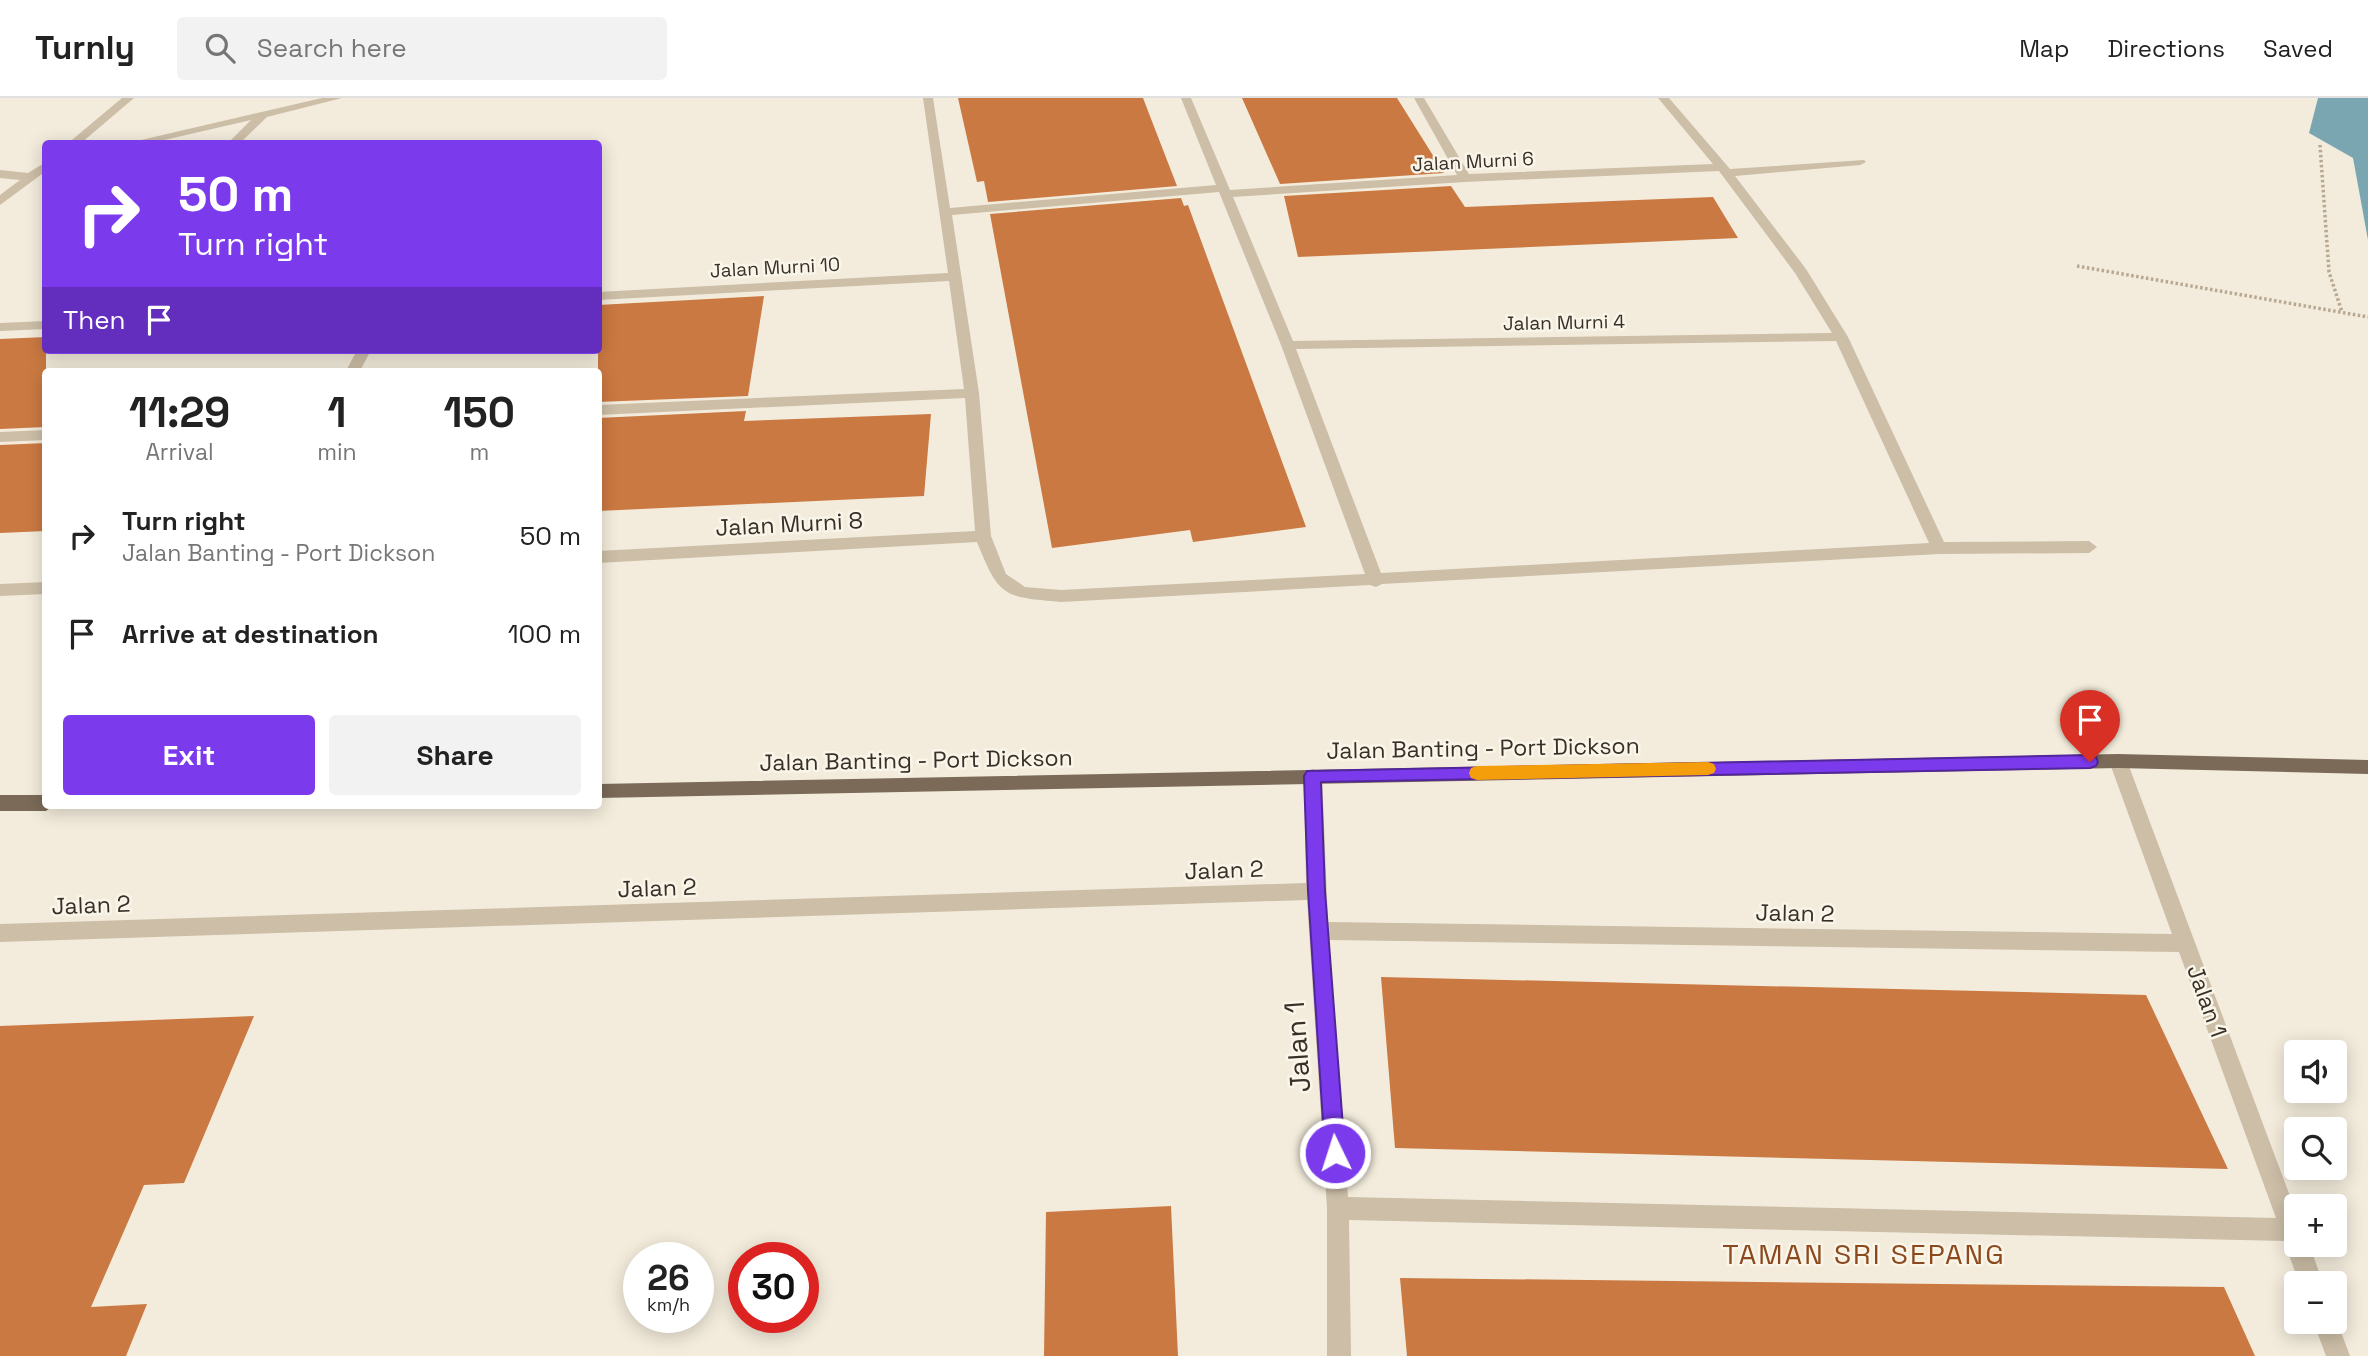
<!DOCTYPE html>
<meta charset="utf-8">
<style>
body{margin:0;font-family:"Space Grotesk",sans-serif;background:#f2f2f2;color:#222;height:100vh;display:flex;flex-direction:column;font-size:26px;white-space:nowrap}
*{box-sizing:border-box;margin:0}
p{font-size:23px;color:#767676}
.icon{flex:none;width:38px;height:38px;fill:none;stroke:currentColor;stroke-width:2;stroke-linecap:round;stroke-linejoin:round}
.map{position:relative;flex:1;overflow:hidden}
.drawer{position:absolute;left:42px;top:270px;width:560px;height:441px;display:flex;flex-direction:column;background:#fff;border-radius:7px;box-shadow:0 4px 18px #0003}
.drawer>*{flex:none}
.guide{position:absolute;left:42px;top:42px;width:560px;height:214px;border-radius:7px;box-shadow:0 4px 18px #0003;background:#7c3aed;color:#fff;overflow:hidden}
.controls{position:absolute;left:2284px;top:942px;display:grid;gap:14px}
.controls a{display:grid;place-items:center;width:63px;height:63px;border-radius:7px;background:#fff;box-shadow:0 4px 18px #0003;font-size:35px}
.speed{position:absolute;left:623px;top:1144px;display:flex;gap:14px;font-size:35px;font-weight:700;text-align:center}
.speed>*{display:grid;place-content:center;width:91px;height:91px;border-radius:50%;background:#fff;box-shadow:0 4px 18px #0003;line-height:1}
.speed small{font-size:18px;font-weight:400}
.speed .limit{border:10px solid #d22;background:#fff;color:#111}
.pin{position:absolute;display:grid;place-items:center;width:60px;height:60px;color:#fff;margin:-72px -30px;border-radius:50% 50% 50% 0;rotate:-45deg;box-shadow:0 0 7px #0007}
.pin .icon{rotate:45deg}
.me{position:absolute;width:77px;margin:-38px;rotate:356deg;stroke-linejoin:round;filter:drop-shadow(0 0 5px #0008)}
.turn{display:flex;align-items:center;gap:24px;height:147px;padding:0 21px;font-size:32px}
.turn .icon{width:91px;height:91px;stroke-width:2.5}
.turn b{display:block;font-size:49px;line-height:60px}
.then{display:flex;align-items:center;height:66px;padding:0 21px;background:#0003;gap:14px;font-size:26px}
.eta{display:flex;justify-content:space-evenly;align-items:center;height:119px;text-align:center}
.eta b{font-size:42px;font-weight:800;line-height:49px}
.action{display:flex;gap:14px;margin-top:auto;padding:14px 21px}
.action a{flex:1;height:80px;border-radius:7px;background:#7c3aed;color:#fff;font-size:28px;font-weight:800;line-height:80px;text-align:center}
.action a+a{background:#f2f2f2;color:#222}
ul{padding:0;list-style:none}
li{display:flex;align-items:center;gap:21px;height:98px;padding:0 21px}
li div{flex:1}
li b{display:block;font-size:26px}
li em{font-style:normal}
header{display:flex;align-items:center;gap:42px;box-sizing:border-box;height:98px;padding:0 35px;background:#fff;border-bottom:2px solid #e0e0e0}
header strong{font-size:33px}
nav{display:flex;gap:38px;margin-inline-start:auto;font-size:24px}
.search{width:490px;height:63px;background:#f2f2f2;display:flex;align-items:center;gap:18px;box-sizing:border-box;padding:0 24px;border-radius:7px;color:#767676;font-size:26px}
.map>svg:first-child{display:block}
.water{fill:#7aa6b2}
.building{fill:#cb7942}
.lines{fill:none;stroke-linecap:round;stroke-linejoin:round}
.path{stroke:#b8a891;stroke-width:3.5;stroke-dasharray:2.5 2.5;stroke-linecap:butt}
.minor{fill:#ccbea7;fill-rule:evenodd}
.major{fill:#7b6a58;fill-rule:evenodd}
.route{fill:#7c3aed;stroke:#51269a;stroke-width:2}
.slow{fill:#f59e0b}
.labels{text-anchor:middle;stroke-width:5;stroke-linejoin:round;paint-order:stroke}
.far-street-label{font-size:19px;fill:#383028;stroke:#faf5e9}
.street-label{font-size:23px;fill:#383028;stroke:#faf5e9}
.near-street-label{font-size:28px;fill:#383028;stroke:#faf5e9}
.near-neighbourhood-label{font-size:28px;letter-spacing:2px;fill:#8b491d;stroke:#faf5e9}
</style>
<header>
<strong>Turnly</strong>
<div class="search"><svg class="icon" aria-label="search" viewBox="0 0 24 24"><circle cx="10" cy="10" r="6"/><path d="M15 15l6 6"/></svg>Search here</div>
<nav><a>Map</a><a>Directions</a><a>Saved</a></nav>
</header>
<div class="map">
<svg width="2368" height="1258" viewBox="0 0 2368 1258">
<rect width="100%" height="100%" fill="#f3ecdc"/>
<path class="water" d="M2318,0H2368V142L2353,60L2309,35Z"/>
<path class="building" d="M958,0H1143L1177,88L988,104L984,83L977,84Z
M1242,0H1397L1444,75L1280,86Z
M1451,88L1465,109L1713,99L1738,140L1298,159L1284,98Z
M1181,100L1184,108L1188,107L1306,429L1193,444L1190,432L1052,450L990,116Z
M764,198L748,298L598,304V207Z
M46,239V329L0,331V241Z
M746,313L744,323L931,316L924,398L598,413V320Z
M46,345V433L0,435V347Z
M1381,879L2146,897L2228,1071L1395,1050Z
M254,918L184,1085L144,1087L91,1209L147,1206L126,1258H0V928Z
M1171,1108L1178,1258H1044L1046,1114Z
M1400,1180L2224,1189L2255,1258H1407Z"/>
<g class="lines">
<path class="path" d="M2320,47L2329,174L2342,214
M2077,168L2368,219"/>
<path class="minor" d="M122,0H134L80,46H67Z
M322,0H342L267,19L239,46H227L251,22L147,46H124Z
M923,0H933L950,110L1216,87L1181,0H1191L1230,92L1457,77L1414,0H1424L1469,76L1713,66L1658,0H1669L1730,71L1864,62L1866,64L1860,67L1735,78L1806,171L1848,239L1944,444L2089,443L2097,449L2089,455L1939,456L1382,486L1376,489L1370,487L1061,504C1003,499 999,499 977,444L598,465V453L975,433L965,300L598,317V307L964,291L949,183L598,202V194L948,175ZM1719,73L1795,175L1832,235L1293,243L1233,99L1465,84ZM1219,94L1281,247L1365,476L1061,492L1025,489L1006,476L991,438L979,295L952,117ZM1836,243L1929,445L1381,475L1296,251Z
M46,64V73L0,107V97L20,82L0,80V72L28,75Z
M46,223V231L0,233V225Z
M357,252H371L360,273H346Z
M46,332V342L0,344V334Z
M46,484V496L0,498V486Z
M2118,656L2124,658L2127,663L2296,1114V1146H2309L2323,1185H2299L2284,1143L1349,1122L1351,1258H1327V1110L1307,802L0,844V826L1306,785L1304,678L1307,673L1313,671L1319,673L1322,678L1328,824L2172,836L2109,663L2112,658ZM1329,842L2179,854L2276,1120L1348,1099Z
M2334,1217L2337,1223L2350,1258H2326L2313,1223H2334Z"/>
<path class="major" d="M2118,656L2368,662V676L2118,670L598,700V686Z
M0,697H46V707H54L46,713H0Z"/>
</g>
<path class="route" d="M2090,657L2096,659L2098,664L2096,668L2090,670L1321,684L1325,793L1345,1055L1342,1062L1335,1065L1327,1062L1325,1055L1308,793L1304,678L1307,673Z"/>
<path class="slow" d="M1708,664L1714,666L1716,671L1714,675L1708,677L1477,682L1471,680L1469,675L1471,670L1477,668Z"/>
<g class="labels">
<g class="far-street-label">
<text transform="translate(1473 63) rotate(-3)" y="7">Jalan Murni 6</text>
<text transform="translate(775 169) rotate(-3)" y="7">Jalan Murni 10</text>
<text transform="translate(1564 224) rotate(-1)" y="7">Jalan Murni 4</text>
</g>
<g class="street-label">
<text transform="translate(789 426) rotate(-3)" y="8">Jalan Murni 8</text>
<text transform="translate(1483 650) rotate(-1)" y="8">Jalan Banting - Port Dickson</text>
<text transform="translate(916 662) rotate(-1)" y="8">Jalan Banting - Port Dickson</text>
<text transform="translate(1224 772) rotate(-2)" y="8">Jalan 2</text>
<text transform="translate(657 790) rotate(-2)" y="8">Jalan 2</text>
<text transform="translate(91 807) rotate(-2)" y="8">Jalan 2</text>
<text transform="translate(1795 815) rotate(1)" y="8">Jalan 2</text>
<text transform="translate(2207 903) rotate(70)" y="8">Jalan 1</text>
</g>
<g class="near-street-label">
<text transform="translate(1297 949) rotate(-94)" y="10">Jalan 1</text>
</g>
<g class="near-neighbourhood-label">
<text x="1864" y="1166">TAMAN SRI SEPANG</text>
</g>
</g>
</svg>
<div class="controls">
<a><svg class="icon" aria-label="sound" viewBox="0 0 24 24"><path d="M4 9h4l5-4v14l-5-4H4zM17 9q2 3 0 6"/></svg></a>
<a><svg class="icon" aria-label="search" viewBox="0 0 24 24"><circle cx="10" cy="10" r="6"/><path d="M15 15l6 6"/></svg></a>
<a>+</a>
<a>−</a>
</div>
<div class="speed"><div>26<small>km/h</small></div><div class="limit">30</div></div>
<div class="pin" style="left:2090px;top:664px;background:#d93025"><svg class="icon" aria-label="arrive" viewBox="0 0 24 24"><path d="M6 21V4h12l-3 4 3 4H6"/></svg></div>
<svg class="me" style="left:1335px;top:1055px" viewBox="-20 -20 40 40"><circle r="17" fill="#7c3aed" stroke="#fff" stroke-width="3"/><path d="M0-11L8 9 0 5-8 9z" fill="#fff"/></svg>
<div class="guide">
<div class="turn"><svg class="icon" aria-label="right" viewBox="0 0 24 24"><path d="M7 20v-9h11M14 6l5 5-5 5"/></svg><div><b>50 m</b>Turn right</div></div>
<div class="then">Then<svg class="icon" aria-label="arrive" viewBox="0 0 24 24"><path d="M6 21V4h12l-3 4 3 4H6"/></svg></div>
</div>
<section class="drawer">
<div class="eta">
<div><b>11:29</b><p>Arrival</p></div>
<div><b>1</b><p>min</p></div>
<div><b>150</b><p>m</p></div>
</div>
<ul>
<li><svg class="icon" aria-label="right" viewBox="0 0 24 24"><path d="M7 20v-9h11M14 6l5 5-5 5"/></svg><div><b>Turn right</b><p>Jalan Banting - Port Dickson</p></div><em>50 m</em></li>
<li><svg class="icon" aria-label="arrive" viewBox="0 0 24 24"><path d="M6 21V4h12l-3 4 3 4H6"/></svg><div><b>Arrive at destination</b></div><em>100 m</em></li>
</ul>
<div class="action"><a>Exit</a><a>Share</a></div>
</section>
</div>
